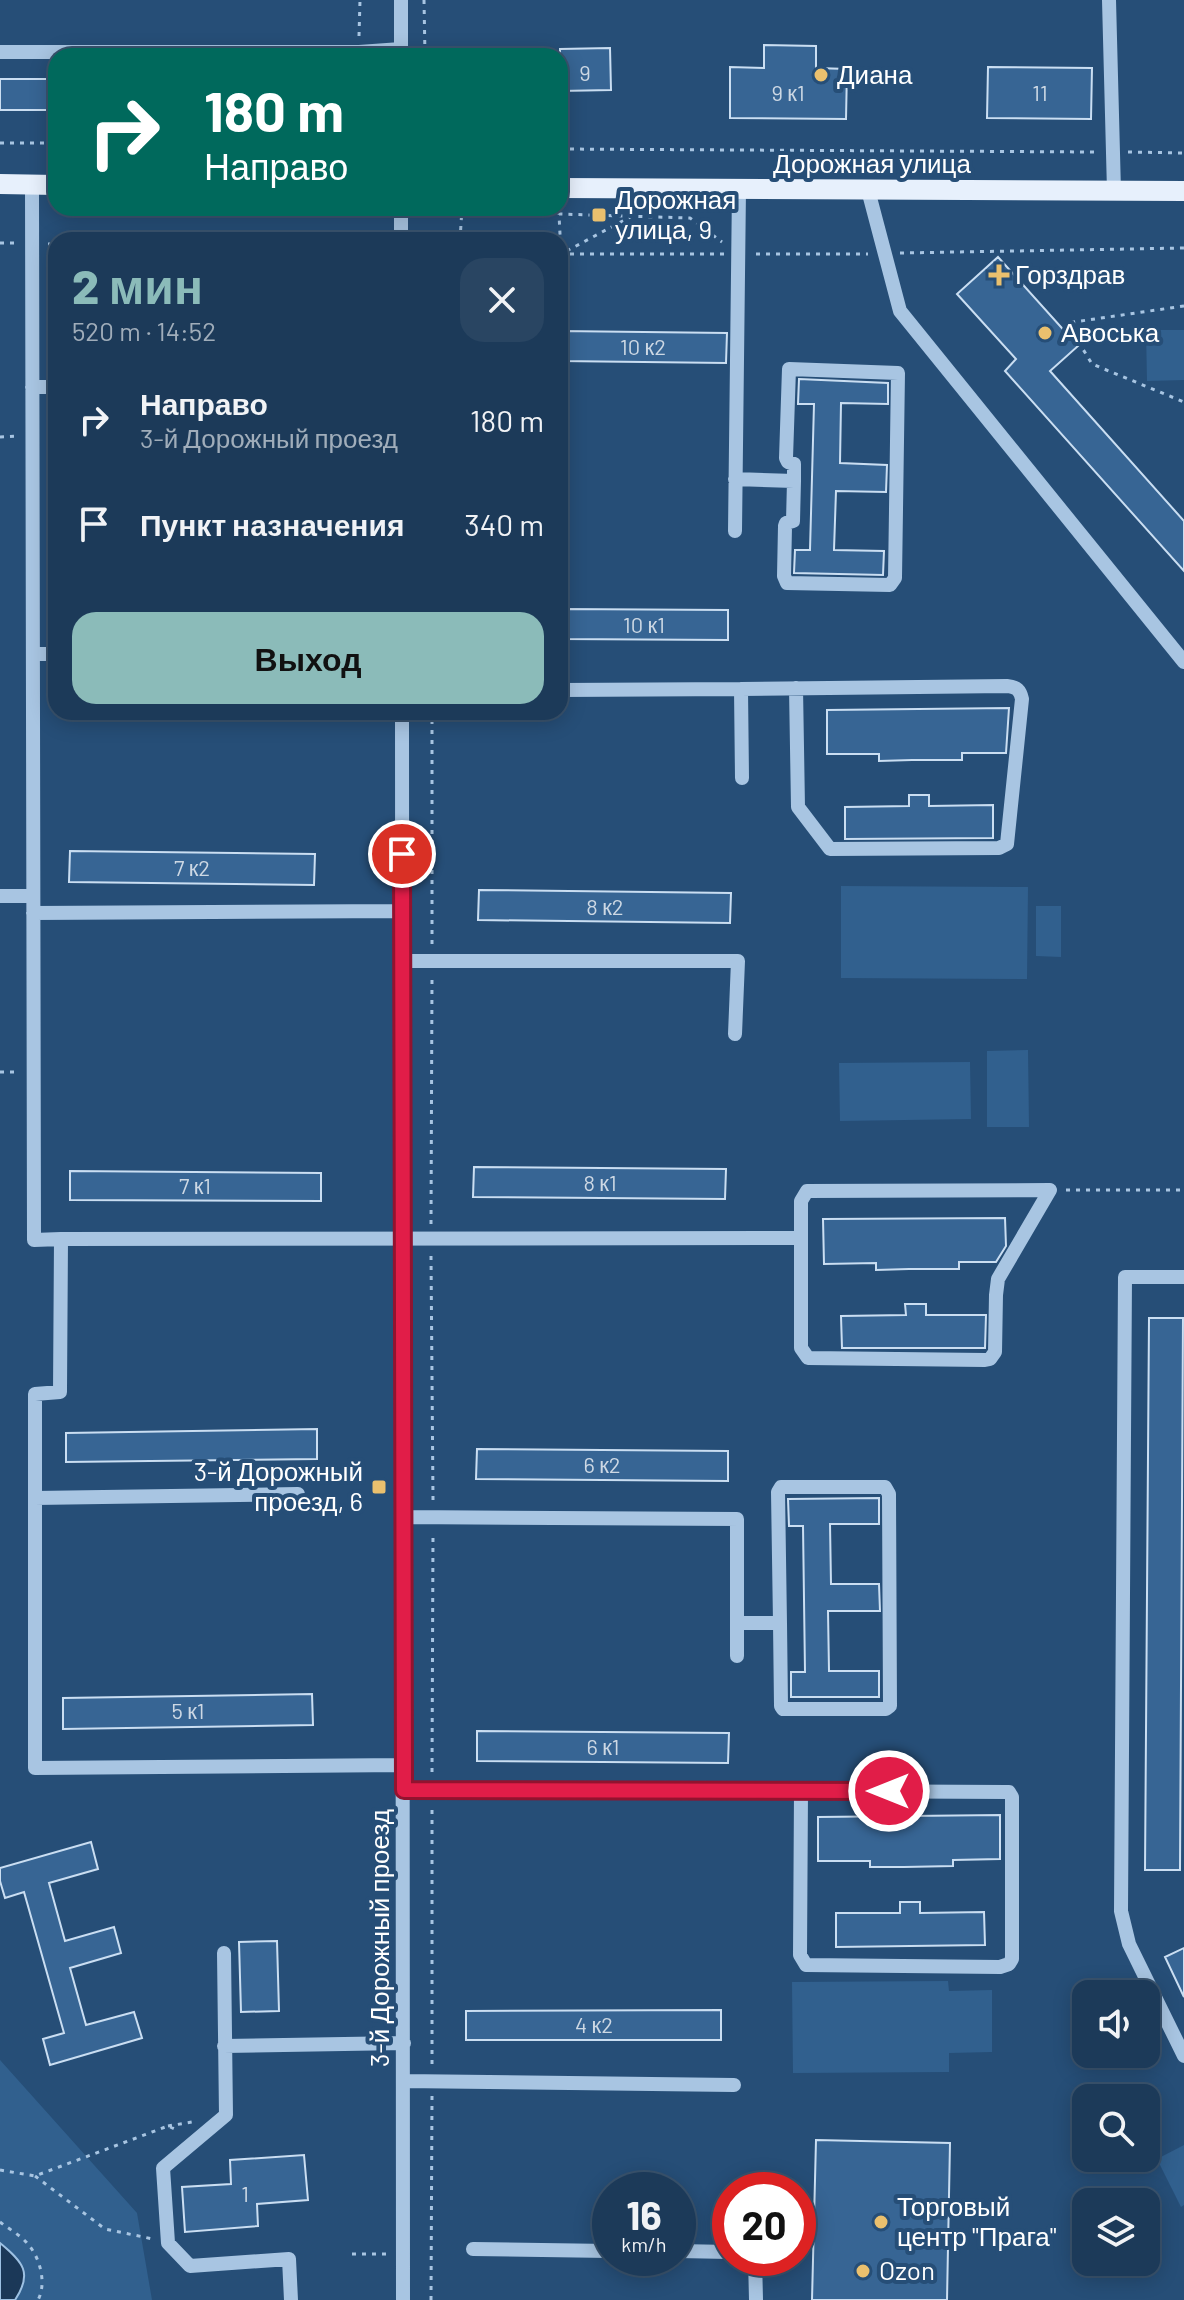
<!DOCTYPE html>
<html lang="ru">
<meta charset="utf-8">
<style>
body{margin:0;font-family:Barlow,sans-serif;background:#294562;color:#f1f3f6;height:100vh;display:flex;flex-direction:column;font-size:30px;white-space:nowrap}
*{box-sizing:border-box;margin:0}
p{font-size:26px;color:#a0adba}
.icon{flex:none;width:44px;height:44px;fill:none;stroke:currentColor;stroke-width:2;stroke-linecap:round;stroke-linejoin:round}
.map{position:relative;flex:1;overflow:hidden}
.panel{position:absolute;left:48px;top:232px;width:520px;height:488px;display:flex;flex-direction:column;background:#1c3a59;border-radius:24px;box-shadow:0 4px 20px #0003,0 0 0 2px #3a546f}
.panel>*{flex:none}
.banner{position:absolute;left:48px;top:48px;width:520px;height:168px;border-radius:24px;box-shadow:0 4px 20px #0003,0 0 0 2px #3a546f;background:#00695c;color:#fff;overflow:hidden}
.tools{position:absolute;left:1072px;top:1980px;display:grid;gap:16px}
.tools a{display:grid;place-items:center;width:88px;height:88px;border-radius:16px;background:#1c3a59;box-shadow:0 4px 20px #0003,0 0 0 2px #3a546f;font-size:40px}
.speed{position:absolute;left:592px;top:2172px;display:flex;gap:16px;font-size:40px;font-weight:700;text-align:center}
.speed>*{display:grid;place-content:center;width:104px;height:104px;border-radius:50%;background:#1c3a59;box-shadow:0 4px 20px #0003,0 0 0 2px #3a546f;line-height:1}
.speed small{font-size:20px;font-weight:400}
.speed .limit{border:12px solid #d22;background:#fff;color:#111}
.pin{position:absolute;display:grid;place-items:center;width:68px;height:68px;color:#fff;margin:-34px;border:4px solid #fff;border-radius:50%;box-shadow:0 2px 8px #0007}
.me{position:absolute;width:88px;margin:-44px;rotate:270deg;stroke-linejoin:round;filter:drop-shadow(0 0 6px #0008)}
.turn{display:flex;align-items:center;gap:28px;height:168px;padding:0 24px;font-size:36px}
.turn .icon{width:104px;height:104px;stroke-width:2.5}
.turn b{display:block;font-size:56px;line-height:68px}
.round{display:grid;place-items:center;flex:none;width:84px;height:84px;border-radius:24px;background:#294562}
.overview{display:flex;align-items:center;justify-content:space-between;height:136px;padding:0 24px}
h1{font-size:48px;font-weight:800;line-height:60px;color:#8bbbb9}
.primary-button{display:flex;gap:16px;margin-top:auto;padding:16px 24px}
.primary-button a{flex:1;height:92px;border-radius:24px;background:#8bbbb9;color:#111;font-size:32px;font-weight:800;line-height:92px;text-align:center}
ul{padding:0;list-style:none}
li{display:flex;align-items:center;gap:24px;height:104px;padding:0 24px}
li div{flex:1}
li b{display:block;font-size:30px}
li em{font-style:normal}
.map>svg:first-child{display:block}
.green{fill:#31608e}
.water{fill:#1b3858;stroke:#9dc1e3;stroke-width:2}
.building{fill:#376594;stroke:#cadef2;stroke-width:2}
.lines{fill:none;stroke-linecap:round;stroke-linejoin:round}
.path{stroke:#a8c5e2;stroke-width:3;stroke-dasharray:4 6;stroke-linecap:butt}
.minor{stroke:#a8c5e2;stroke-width:14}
.major{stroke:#e7f0fc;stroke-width:20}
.route-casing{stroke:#92132f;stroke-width:20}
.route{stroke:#e11d48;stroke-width:14}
.poi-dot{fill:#eac06e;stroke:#264e77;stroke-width:3}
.labels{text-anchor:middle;stroke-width:8;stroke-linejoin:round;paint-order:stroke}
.number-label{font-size:22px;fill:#cdd8e4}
.poi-label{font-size:26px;fill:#fff;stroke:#264e77;text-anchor:start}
.street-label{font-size:26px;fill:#fff;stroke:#264e77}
</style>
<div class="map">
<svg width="1184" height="2300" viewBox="0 0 1184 2300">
<rect width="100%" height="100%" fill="#264e77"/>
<path class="green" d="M1146,330H1184V380L1147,381Z
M841,886L1028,887L1027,979L841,978Z
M1036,906H1061V957L1036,956Z
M1028,1050L1029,1127H987V1051Z
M970,1062L971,1119L840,1121L839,1063Z
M948,1981L949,1991L992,1990V2052L949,2053V2072L793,2073L792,1982Z
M0,2060L137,2213L152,2300H0Z
M1184,2145V2205L1181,2207L1157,2159Z"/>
<path class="water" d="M0,2243C23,2262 33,2273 15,2300H0Z"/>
<path class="building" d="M764,45L816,46V68L847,69L846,119L730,118V67L764,68Z
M610,48L611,90L560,91V49Z
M988,67L1092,68L1091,119L987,118Z
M0,79H56V110H0Z
M998,257L1078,346L1050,371L1184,521V571L1005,371L1016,359L957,294Z
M560,331L727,333L726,363L560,361Z
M799,379L888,383V404L841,403L840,463L887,465L886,492L836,491L834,550L884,551L883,575L794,573L795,550H810L814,404H798Z
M560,609L728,610V640L560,639Z
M1009,708L1006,753H962V760H912L879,761V754H827V710Z
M909,795H929V806L993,805V838L845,839V807L909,806Z
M70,851L315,854L314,885L69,882Z
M479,890L731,893L730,923L478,920Z
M474,1167L726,1169L725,1199L473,1197Z
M70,1171L321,1173V1201L70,1200Z
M1005,1218L1006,1246L996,1262H959V1269H909L876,1270V1263L824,1264L823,1219Z
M905,1304H926V1315H986L985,1348H842L841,1316L906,1315Z
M1149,1318H1183L1180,1870H1145Z
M317,1429V1459L66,1462V1433Z
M477,1449L728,1451V1481L476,1479Z
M879,1498V1524H830L831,1584H879L880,1611H828L829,1671H879V1697H791V1672H805L803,1526H789L788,1499Z
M312,1694L313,1725L63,1729V1698Z
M477,1731L729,1733L728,1763L477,1761Z
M1000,1815V1859L953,1860V1866L904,1867H870V1861H818V1817Z
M91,1842L98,1869L49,1883L65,1941L114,1927L121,1953L70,1968L86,2025L134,2012L142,2038L50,2065L43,2039L64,2033L24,1892L5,1898L0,1881V1868Z
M900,1902H920V1913L984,1912L985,1945L836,1947V1913H900Z
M277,1941L279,2011L241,2012L239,1942Z
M1184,1948V1997L1165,1957Z
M721,2010V2040H466V2011Z
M816,2140L950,2143L947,2300H812Z
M304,2155L308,2200L257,2204L258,2226L185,2232L182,2187L231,2184L230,2160Z"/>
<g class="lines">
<path class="path" d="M424,0L425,56
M359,36L360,0
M0,143H56
M560,149L1096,152
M1128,152L1184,153
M632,216L561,254L559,214L690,218L722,242
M460,240L462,208
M0,243H16
M48,244H56
M900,253L1184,248
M560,254H724
M756,254H868
M1184,306L1067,323L1092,364L1184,402
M0,437L17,436
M432,944V712
M0,1072H17
M1066,1190H1184
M431,1224L432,976
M431,1256L433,1500
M432,1772L433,1532
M432,2064V1804
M168,2126L192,2122
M0,2170L35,2176L168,2126L179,2131
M35,2176L105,2229L153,2239
M0,2222C9,2229 20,2235 27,2243C40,2257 47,2283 38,2300
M352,2254H387
M431,2300L432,2096"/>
<path class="minor" d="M1109,0L1114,191
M0,52H359L401,49
M401,56V0
M32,185L34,1240L61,1239L60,1392L35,1394V1768L404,1765
M868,190L900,311L1184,662
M401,240V208
M32,387H56
M735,479L794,481L793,521L786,523L785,526L784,576L787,583L890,585L895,578L898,373L789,369L786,458L788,462L794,464V481
M735,531L739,189
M33,654H56
M741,689L1007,686C1017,687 1020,690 1022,699L1007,844L999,848L830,849L798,807L796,688
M560,690L741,689L742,778
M402,712L403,2300
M0,896H33
M33,913L402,911
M402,961H738L735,1034
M61,1239L801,1238V1348L808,1358L985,1360L990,1359L995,1352L996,1295L998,1279L1050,1190L807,1191L801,1201V1238
M1184,1277H1125L1121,1911L1129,1944L1184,2056
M35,1498L298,1494
M403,1517L737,1519V1656
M737,1623H780L778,1492L781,1487H885L889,1494L890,1706L886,1709H783L781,1706L780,1623
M404,1790L432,1789L1006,1792H1009L1012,1797V1959L1009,1964L1000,1967L806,1965L800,1955L801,1791
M224,1953L226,2115L163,2168L168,2243L190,2266L289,2259L291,2300
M224,2046L404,2043
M403,2081L734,2085
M473,2249L610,2251
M678,2251L730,2252
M755,2258L756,2300"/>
<path class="major" d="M0,184L56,185
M560,188L1184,191"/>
</g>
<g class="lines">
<defs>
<path id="route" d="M402,854L404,1790L889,1791"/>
</defs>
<use href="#route" class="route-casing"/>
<use href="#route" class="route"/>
</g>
<g class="poi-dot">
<circle cx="821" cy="75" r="8"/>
<rect x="591" y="207" width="16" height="16" rx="4"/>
<path d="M995 263h8v8h8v8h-8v8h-8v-8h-8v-8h8z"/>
<circle cx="1045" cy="333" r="8"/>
<rect x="371" y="1479" width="16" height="16" rx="4"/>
<circle cx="881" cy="2222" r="8"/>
<circle cx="863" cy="2271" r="8"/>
</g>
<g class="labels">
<g class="number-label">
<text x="585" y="81">9</text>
<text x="788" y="101">9 к1</text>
<text x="1040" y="101">11</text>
<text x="643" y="355">10 к2</text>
<text x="644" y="633">10 к1</text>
<text x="192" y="876">7 к2</text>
<text x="605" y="915">8 к2</text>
<text x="600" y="1191">8 к1</text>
<text x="195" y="1194">7 к1</text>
<text x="602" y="1473">6 к2</text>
<text x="188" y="1719">5 к1</text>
<text x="603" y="1755">6 к1</text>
<text x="594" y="2033">4 к2</text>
<text x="245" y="2202">1</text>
</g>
<g class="poi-label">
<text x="837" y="84">Диана</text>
<text x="615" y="209">Дорожная<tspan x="615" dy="30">улица, 9</tspan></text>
<text x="1015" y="284">Горздрав</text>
<text x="1061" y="342">Авоська</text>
<text x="363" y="1481" text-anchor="end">3-й Дорожный<tspan x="363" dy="30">проезд, 6</tspan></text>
<text x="897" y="2216">Торговый<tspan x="897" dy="30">центр "Прага"</tspan></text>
<text x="879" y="2280">Ozon</text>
</g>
<g class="street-label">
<text x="872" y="173">Дорожная улица</text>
<text transform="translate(380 1938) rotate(-90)" y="9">3-й Дорожный проезд</text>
</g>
</g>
</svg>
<div class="tools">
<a><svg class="icon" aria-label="sound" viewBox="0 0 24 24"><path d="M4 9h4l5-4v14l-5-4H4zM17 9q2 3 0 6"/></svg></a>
<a><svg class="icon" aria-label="search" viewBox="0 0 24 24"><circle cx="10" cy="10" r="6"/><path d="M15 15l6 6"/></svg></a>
<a><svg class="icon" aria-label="layers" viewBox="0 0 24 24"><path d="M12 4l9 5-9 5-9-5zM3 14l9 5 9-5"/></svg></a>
</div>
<div class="speed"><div>16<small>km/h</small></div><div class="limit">20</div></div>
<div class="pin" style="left:402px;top:854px;background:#d93025"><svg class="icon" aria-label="arrive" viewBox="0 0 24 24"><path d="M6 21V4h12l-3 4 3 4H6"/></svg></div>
<svg class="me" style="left:889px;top:1791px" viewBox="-20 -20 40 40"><circle r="17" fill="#e11d48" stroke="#fff" stroke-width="3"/><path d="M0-11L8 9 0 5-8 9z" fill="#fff"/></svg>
<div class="banner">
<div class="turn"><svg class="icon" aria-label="right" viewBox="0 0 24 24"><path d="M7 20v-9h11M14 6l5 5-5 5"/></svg><div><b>180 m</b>Направо</div></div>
</div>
<section class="panel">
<div class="overview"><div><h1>2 мин</h1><p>520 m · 14:52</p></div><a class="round"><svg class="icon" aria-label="close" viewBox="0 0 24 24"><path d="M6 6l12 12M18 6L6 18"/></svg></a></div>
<ul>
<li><svg class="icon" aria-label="right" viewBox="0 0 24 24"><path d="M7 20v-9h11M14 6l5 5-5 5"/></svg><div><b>Направо</b><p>3-й Дорожный проезд</p></div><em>180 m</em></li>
<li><svg class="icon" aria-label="arrive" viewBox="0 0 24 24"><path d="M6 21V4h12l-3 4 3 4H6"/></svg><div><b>Пункт назначения</b></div><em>340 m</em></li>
</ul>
<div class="primary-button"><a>Выход</a></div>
</section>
</div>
